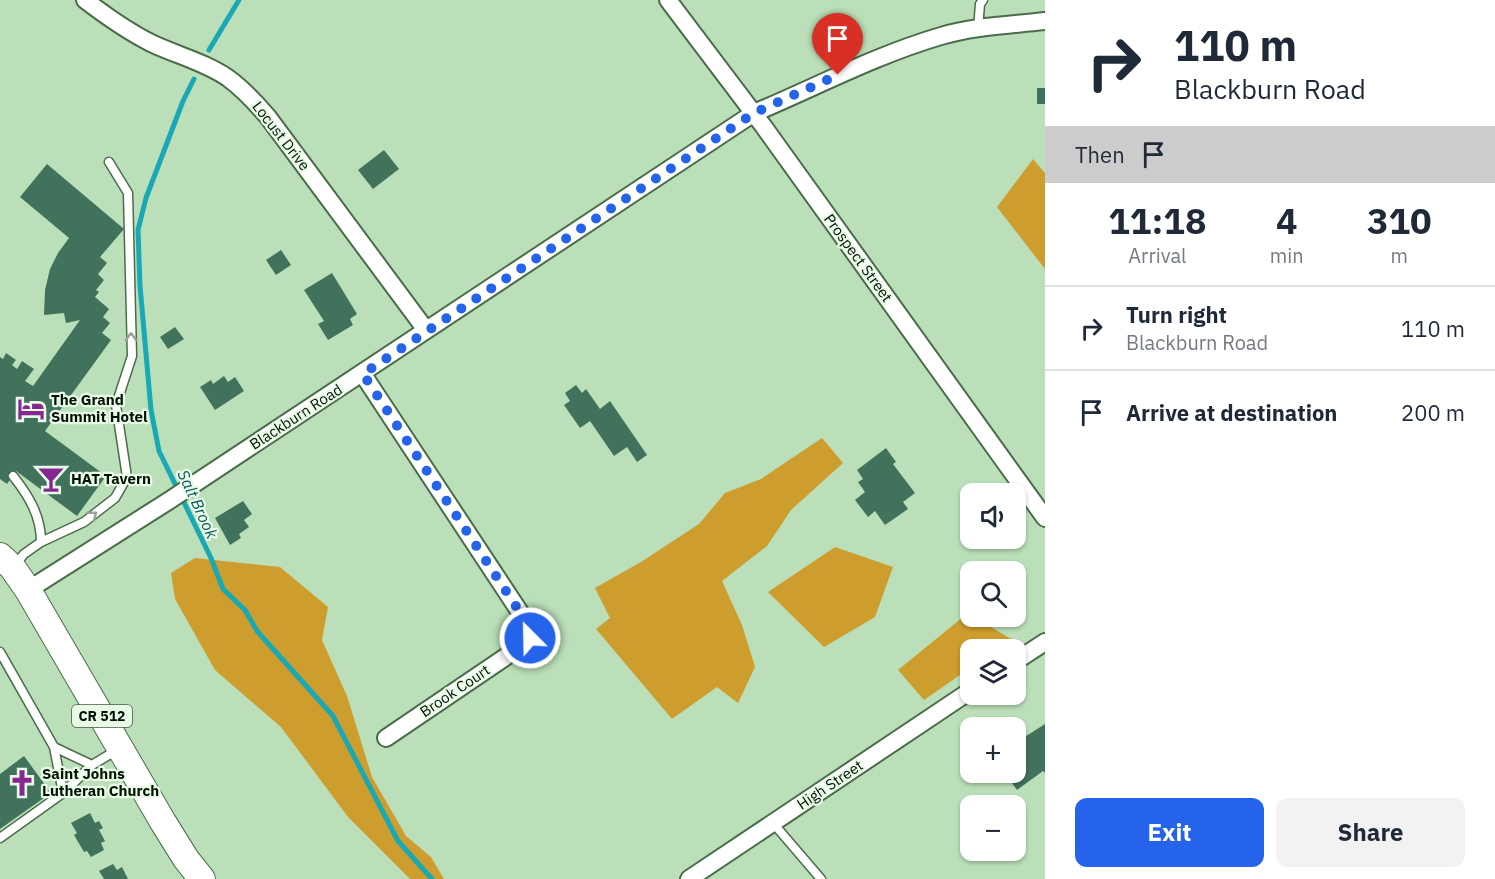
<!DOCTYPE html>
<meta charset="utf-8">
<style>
body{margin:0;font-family:"IBM Plex Sans",sans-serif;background:#f2f2f3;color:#1f2937;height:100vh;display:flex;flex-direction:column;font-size:22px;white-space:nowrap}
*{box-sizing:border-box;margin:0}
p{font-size:20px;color:#747a83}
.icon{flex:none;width:33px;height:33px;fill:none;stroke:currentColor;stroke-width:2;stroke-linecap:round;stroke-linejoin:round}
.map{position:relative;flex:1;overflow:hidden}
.panel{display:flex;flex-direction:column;background:#fff;width:450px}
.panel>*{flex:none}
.guide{background:#fff;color:#1f2937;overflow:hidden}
.buttons{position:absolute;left:960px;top:483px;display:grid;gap:12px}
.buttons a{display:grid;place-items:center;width:66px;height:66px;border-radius:12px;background:#fff;box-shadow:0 2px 4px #0004;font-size:30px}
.pin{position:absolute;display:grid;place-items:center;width:51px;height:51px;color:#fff;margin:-62px -26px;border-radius:50% 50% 50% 0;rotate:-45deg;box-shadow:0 0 6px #0007}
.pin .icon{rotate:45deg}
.me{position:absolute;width:66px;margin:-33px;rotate:337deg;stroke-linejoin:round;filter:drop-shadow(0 0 4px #0008)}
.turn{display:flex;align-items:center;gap:21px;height:126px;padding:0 30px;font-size:27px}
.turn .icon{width:78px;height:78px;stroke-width:2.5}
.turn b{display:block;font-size:42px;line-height:51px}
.then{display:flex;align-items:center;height:57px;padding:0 30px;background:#0003;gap:12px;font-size:22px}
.eta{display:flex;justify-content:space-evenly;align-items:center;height:102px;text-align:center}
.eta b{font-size:36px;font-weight:700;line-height:42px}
.button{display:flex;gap:12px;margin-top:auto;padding:12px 30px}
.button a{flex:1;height:69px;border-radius:12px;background:#2563eb;color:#fff;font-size:24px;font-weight:700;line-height:69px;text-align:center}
.button a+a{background:#f2f2f3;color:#1f2937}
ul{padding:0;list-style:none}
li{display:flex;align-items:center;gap:18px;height:84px;padding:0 30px;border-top:2px solid #e0e1e3}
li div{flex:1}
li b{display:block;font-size:22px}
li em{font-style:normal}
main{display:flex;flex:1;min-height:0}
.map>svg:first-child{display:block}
.green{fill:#cd9d2e}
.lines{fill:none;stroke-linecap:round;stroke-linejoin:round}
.stream{stroke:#18a9b4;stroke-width:5}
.building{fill:#41725c}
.lane-casing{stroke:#4b6c4a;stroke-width:11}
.street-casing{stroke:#4b6c4a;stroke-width:20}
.primary-casing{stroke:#4b6c4a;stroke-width:28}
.lane{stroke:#fff;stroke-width:8}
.street{stroke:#fff;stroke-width:16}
.primary{stroke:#fff;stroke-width:26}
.oneway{stroke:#9b9f9b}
.route{stroke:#2563eb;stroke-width:10;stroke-dasharray:0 18}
.labels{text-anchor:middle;stroke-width:4.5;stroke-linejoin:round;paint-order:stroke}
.shield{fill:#e8fbe7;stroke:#485648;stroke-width:1.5}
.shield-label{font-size:14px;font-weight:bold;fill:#041004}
.street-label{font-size:15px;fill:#041004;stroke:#e8fbe7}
.poi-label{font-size:15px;font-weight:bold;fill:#041004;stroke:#e8fbe7;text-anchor:start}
.water-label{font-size:16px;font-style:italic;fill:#0a565c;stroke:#e8fbe7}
</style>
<main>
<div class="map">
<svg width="1045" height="879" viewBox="0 0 1045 879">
<rect width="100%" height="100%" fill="#bbe0b9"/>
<path class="green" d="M1033,159L1045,173V269L997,207Z
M822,438L843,463L791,510L767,546L722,581L742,625L755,667L738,703L717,687L672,719L596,629L610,618L595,588L641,562L699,524L725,493L761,479Z
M835,547L893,567L875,617L824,647L768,592Z
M195,558L280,567L328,607L322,640L347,696L372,777L406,836L431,857L444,879H410L348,817L281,727L215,670L175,599L171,573Z
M968,613L1011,639L997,649L970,650V668L924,700L898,670Z"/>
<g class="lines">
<path class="stream" d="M209,50L239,0
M194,79L183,101L146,198L138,230L140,286L151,410L159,451L211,558L223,589L245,610L257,631L333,716L398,841L432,879"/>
</g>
<path class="building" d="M1037,88H1045V104H1037Z
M384,150L399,169L373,189L358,170Z
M47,164L124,229L100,257L107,263L98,274L104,280L96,290L99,292L95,297L109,309L103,317L110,323L102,333L111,340L45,431L106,476L77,516L16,471L7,484L0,479V357L3,359L6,353L16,360L12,365L17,369L22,361L34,369L25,381L33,386L80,320L66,323L64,313L44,315L45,290L50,269L58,253L69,238L20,197Z
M281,250L291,265L276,275L266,260Z
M332,273L357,314L350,319L353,325L328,340L318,324L324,321L304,290Z
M175,327L184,339L168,349L160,337Z
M224,376L228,382L235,377L244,391L215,410L200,387L211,380L213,384Z
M576,385L582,393L586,389L600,409L610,401L647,455L637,462L627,447L614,456L590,421L580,428L564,405L570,401L565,393Z
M886,448L896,462L893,464L915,493L903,502L908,509L885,525L875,511L868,517L855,500L865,492L858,482L863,479L857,470Z
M243,501L252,514L244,520L249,527L239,534L241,538L230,545L215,518Z
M1045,724V773L1043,771L1017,790L1004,772H1016V746L1024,740L1023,738Z
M24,756L51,793L0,829V774Z
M90,813L95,823L99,821L103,828L99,830L105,841L101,843L104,850L91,857L87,851L84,852L74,835L77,833L71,823Z
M113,864L117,870L122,867L128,879H104L99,871Z"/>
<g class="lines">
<defs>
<path id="lane" d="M978,29L980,4L983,0
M13,476C29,496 41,516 41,542L24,554L15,565
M41,542L84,522L115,498L127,477L116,405L132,356L128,193L109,162
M0,652L54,747L92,765
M54,747L63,793
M773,823L821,879
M0,838L63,793L92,765L117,750"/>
<path id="street" d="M85,0C106,16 127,31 151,43C176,55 205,62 228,78C243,89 256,103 268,117L426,330
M668,0L764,127L1045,518
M362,373L529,626L530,638L523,645L386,738
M28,590L170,500L754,113C816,87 876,55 941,36C974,26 1011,25 1045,21
M1016,661L1045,642
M689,879L970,691"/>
<path id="primary" d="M0,556L12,567L28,590L163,822L186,859L202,879"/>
</defs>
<use href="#lane" class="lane-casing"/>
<use href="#street" class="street-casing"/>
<use href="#primary" class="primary-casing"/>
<use href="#lane" class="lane"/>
<use href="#street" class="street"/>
<use href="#primary" class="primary"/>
</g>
<defs><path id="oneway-chevron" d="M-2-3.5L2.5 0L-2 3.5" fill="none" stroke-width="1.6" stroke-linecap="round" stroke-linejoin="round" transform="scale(1.5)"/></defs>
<g class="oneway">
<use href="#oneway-chevron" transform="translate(131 337) rotate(-91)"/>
<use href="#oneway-chevron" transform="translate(93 515) rotate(-38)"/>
</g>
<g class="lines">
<path class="route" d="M530,638L529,626L363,374L754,113L838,75"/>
</g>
<defs>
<symbol id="hotel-bare" viewBox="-9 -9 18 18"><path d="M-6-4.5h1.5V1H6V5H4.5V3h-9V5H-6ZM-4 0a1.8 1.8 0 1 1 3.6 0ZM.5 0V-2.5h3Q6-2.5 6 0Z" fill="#872892" stroke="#e8fbe7" stroke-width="2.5" paint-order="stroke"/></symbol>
<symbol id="bar-bare" viewBox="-9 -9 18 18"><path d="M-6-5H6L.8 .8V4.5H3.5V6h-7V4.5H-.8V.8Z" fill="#872892" stroke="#e8fbe7" stroke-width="2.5" paint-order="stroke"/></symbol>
<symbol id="church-bare" viewBox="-9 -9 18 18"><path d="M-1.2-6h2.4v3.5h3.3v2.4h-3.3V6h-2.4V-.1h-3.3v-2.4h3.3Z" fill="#872892" stroke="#e8fbe7" stroke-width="2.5" paint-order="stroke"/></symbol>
</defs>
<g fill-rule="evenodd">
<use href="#hotel-bare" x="12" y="390" width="38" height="38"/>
<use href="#bar-bare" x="32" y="460" width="38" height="38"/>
<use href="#church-bare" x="3" y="764" width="38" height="38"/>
</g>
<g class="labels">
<rect class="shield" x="72" y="705" width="60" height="22" rx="4.5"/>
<g class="shield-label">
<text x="102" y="721">CR 512</text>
</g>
<g class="street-label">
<text transform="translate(281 136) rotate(52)" y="5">Locust Drive</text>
<text transform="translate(858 258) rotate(54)" y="5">Prospect Street</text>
<text transform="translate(296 417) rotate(-33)" y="5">Blackburn Road</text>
<text transform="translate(455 691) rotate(-34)" y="5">Brook Court</text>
<text transform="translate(830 785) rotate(-34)" y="5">High Street</text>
</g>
<g class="poi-label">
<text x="51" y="405">The Grand<tspan x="51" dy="17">Summit Hotel</tspan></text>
<text x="71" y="484">HAT Tavern</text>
<text x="42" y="779">Saint Johns<tspan x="42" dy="17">Lutheran Church</tspan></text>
</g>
<g class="water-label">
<text transform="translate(198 504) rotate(65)" y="6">Salt Brook</text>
</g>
</g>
</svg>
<div class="buttons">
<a><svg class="icon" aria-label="sound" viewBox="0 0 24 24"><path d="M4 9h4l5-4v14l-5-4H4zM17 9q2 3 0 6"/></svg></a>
<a><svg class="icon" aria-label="search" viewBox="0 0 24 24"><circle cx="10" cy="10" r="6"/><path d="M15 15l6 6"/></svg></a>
<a><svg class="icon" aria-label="layers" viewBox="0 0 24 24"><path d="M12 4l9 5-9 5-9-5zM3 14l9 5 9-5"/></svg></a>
<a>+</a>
<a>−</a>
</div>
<div class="pin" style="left:838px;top:75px;background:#d93025"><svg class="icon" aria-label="arrive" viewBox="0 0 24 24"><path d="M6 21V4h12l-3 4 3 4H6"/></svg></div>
<svg class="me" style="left:530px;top:638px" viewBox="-20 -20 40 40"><circle r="17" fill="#2563eb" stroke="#fff" stroke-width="3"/><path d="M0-11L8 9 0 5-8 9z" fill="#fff"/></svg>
</div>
<section class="panel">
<div class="guide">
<div class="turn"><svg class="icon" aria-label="right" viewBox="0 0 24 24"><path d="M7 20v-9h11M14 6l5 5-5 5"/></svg><div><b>110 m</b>Blackburn Road</div></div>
<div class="then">Then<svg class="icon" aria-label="arrive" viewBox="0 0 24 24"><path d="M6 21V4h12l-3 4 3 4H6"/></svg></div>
</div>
<div class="eta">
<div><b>11:18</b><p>Arrival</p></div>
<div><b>4</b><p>min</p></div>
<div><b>310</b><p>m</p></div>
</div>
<ul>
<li><svg class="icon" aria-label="right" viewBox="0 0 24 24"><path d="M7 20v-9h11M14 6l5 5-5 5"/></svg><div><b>Turn right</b><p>Blackburn Road</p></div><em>110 m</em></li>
<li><svg class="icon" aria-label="arrive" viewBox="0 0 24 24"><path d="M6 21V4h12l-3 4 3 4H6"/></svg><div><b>Arrive at destination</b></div><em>200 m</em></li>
</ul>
<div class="button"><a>Exit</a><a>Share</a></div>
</section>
</main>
